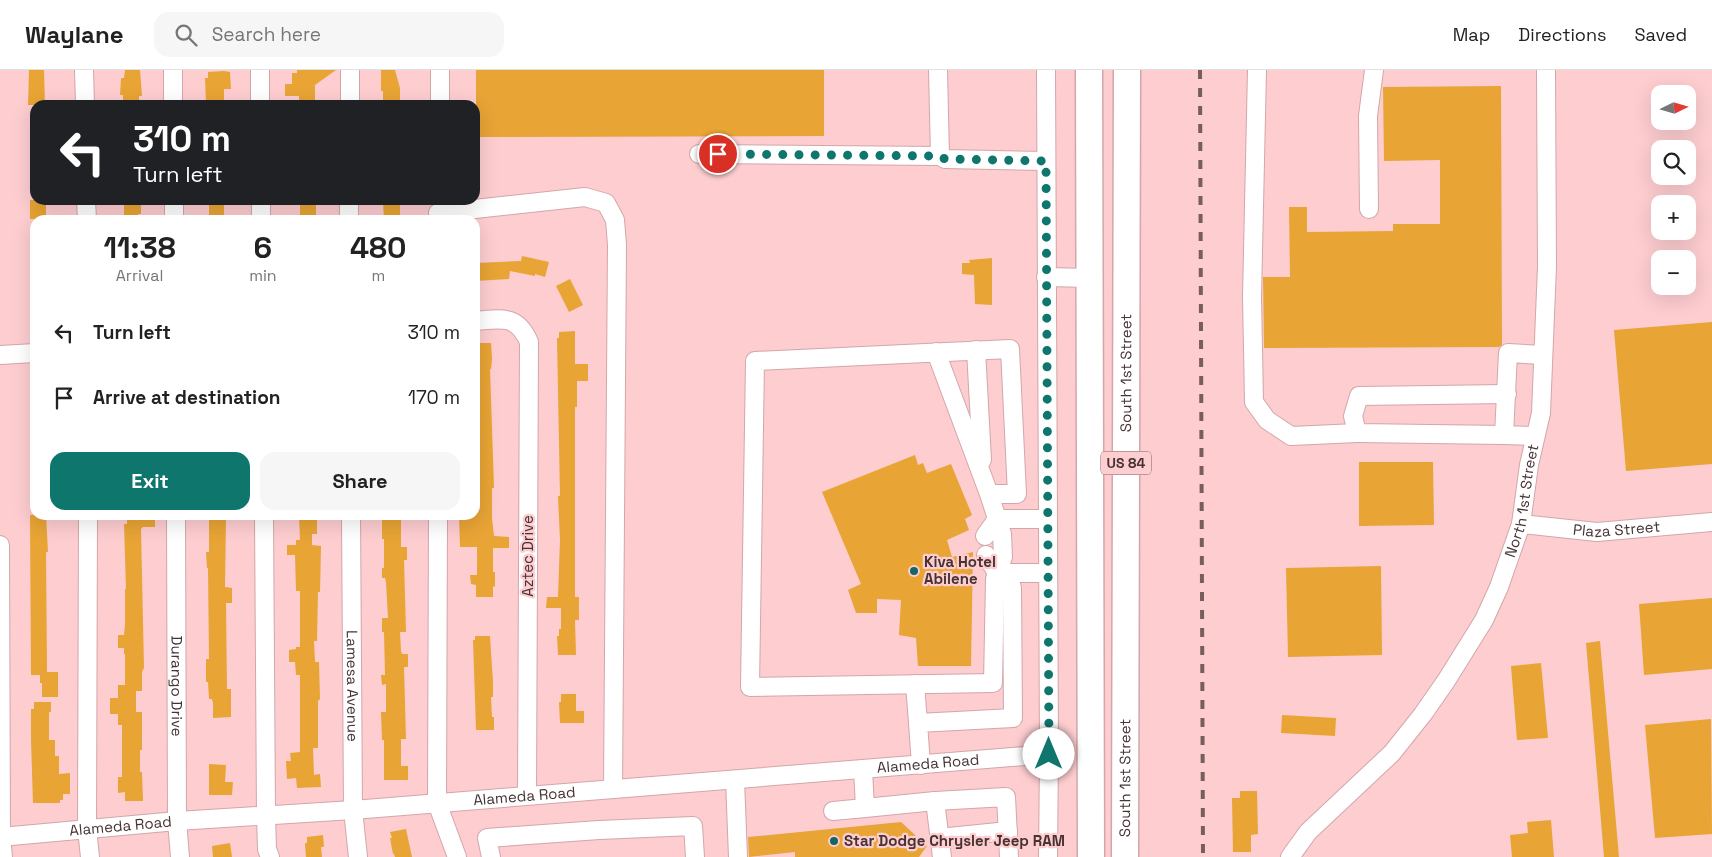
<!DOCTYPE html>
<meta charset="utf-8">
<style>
body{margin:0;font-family:"Space Grotesk",sans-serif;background:#f6f6f6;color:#222;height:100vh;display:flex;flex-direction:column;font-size:19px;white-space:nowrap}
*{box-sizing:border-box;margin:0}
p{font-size:16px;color:#767676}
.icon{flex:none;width:28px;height:28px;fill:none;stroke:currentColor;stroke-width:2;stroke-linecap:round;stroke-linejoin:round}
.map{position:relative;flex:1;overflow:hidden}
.side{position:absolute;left:30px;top:145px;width:450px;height:305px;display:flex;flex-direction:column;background:#fff;border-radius:15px;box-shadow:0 5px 20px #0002}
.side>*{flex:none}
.banner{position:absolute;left:30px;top:30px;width:450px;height:105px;border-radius:15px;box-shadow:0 5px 20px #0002;background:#202124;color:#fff;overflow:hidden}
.needle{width:32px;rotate:85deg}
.fabs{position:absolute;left:1651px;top:15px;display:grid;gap:10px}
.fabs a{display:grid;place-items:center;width:45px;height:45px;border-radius:10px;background:#fff;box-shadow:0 5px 20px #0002;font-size:25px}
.pin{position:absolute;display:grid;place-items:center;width:42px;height:42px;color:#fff;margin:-21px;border:2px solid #fff;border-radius:50%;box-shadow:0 1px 5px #0007}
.me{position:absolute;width:55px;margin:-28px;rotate:0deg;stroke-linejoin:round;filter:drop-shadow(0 0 4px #0008)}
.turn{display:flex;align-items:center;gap:18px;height:105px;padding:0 20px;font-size:22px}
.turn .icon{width:65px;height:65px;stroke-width:2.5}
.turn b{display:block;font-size:35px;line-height:42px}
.eta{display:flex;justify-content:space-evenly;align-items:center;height:85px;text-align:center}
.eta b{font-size:30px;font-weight:700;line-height:35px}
.primary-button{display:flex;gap:10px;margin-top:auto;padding:10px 20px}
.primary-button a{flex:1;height:58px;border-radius:15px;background:#0f766e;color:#fff;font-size:20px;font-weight:700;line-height:58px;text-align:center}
.primary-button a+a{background:#f6f6f6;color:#222}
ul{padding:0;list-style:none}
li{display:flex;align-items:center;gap:15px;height:65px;padding:0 20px}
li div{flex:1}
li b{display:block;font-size:19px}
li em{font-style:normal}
header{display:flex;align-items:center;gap:30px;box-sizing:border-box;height:70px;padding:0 25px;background:#fff;border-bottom:1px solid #e0e0e0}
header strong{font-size:24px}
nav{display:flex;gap:28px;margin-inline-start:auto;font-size:18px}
.search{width:350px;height:45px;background:#f6f6f6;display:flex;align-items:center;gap:12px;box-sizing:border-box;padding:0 18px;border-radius:15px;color:#767676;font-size:19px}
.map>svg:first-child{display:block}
.building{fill:#e8a435}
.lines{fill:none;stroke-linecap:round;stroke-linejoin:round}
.minor-casing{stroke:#d3a6a9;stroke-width:20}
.highway-casing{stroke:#d3a6a9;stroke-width:29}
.minor{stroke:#fff;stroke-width:18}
.highway{stroke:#fff;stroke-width:26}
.rail{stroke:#785d5f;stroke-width:4;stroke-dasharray:9 9;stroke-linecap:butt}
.route{stroke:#0f766e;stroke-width:9;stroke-dasharray:0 16.2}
.poi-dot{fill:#166565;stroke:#fdcdd0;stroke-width:2}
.labels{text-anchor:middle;stroke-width:4.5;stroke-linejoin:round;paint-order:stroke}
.shield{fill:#fdcdd0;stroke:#7d6163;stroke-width:1}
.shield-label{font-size:14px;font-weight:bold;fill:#463334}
.street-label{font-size:15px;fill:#463334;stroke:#fdcdd0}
.poi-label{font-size:15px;font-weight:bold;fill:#463334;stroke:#fdcdd0;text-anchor:start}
</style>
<header>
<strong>Waylane</strong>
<div class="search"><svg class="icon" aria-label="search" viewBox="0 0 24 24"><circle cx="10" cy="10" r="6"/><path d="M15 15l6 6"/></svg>Search here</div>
<nav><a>Map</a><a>Directions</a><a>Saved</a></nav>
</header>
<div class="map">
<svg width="1712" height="787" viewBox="0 0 1712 787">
<rect width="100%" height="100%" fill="#fdcdd0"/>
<path class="building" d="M29,0H44L45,35H28Z
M125,0H140L142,26H139V35H123V25H120L121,8H124Z
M297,0H336L315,15V35H299V26H285V14H292V3H297Z
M381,0H395L400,18V35H383V21H381Z
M476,0H824V66L476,67Z
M224,1L230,2L231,19H224V31L206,32L205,8H208V2Z
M1501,16L1502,275L1499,277L1264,278L1263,207H1290L1289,137H1307V162L1393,161V154H1440V90L1384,91L1383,17Z
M30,130H46V149H30Z
M124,130H141V144H138V150H124Z
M209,130H224V150H209Z
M300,130H316V150H300Z
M400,130V150H384L383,131Z
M522,186L549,192L545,207L535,204V206L510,201L509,209L475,211V193L521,191Z
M992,188V235L975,234L974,205L962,204V193H970L969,190Z
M570,209L583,235L569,242L556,216Z
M1712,252V394L1626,401L1614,260Z
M575,261V294H588V311H577V337H575V527H579V550H575L576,585H558L557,566H559V559H561V538H546L547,527H558L560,470L558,426H560L557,268H559V262Z
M475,273H491L492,289L491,299H490L494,418H492V448L494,466L509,467V478H493V502H495V517L493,516V527H476V515L471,514L470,505H477V477H460L459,445H475V434H477Z
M915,385L918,395L923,393L927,403L951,394L972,445L965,449L969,460L947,470L952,487L973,482L971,596H918L916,568L899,565L901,530L877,529V543H856L848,520L861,514L822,422Z
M1359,392H1433L1434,455L1359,456Z
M30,445H46L48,482H46L47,602H58V627H42V613H40V605H31Z
M142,445H155V457H143L141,459L144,598L142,602V621H136V642H142V680H140V702H142L143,731H125V722L118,723V707H122V655H118V644H110V628H118V615H125V584H124V578H118V565H124L125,554V519H126L124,454H127V448H142Z
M209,445H225L226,449L225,517L232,518V533H226L227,619H231V647L213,648V633L212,629H209L208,612H206V589H209L208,498H207L206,482H209Z
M299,445H317V464H312V475L321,476L320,522H318L317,571H314L315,592H319L320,629L318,631V678H313L314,705L320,704L321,717L297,718L296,708L287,709L286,691H291L290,683L300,682V605H296L295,592H289V580L296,579V577H300V521H296L295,485H287V475H296V470H300Z
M382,445H401V477H407V490H404L406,562H400L401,581L402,584H408V597H404L406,669H401V696H408V710H384V670H382L381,642H386V614L382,615L381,605H385L384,562H382V548H388L386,512L385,508H382V498H384V469H382Z
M1381,496L1382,585L1288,587L1286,498Z
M1712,528V599L1644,605L1639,534Z
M475,566H490L493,612V627H491L492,647H494V660H476L473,570H475Z
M1600,571L1619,787H1604L1586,573Z
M1541,593L1548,668L1517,670L1511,596Z
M561,624H576V641H584V653H560L559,632H561Z
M34,632H51V642H49V670H55V686H59V704L70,703V724H63V730H60V733H33L31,670V639H34Z
M1282,645L1336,648L1335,666L1281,663Z
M1711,649L1712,764L1655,768L1645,655Z
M209,694L226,695L225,712H233L232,725H209Z
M1240,721H1257L1258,764L1251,765V782H1233L1232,728H1240Z
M1551,750L1554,787H1512L1510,765L1528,763L1527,752Z
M901,752L927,776L919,787H795V782L749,787L748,767Z
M406,759L412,787H395L394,784H393L390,768H392L390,762Z
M323,765L324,777H321L322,787H306L305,773H307V767Z
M230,773L232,787H213L212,776Z"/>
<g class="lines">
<defs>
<g id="minor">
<path d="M84,0L85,35"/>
<path d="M173,0V35"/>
<path d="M260,0V35"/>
<path d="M938,0L940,86L945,89L1046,91"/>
<path d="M1046,0L1049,684L1048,787"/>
<path d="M1257,0L1252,227L1254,332L1267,350L1291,366L1357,363"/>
<path d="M350,35V0"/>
<path d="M440,35V0"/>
<path d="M699,84L940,86"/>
<path d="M86,130L87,150"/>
<path d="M174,130V150"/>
<path d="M261,130V150"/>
<path d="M1369,139L1368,46L1374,0"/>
<path d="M438,143L585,127L606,133L615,150L617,175L613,719"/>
<path d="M349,150V130"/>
<path d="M1046,207L1090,208"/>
<path d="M475,251C501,249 517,244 529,272L527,725"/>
<path d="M976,280L982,390"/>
<path d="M936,282L989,424H1017L1010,279L755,291L750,617L993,613L995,509L1003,487L1002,464L989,424"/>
<path d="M0,285L35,283"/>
<path d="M1504,365L1357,363L1353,346L1359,326L1507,324"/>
<path d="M1535,366L1504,365L1508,283L1543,285"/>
<path d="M88,445L87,759L90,787"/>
<path id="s1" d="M176,445L177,751L180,787"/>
<path d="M264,445L266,745L267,779L270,787"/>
<path id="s2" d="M351,445L353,740L358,787"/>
<path d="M438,445L437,733L457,787"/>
<path id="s3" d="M1521,454L1597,462L1712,452"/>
<path d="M985,466L997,449H1047"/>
<path d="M0,475L1,767L3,787"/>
<path d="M986,485L997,503"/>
<path d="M997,503H1048"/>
<path d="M915,614L918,653"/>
<path d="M921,695L918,653L1013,648L1012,517H995"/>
<path d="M863,699L865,738L935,731L942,787"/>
<path d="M735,710L738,787"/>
<path d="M935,731L1006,727L1009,787"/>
<path d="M833,741L865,738"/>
<path id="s4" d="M0,767L177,751L353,740L1049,684"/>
<path d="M939,768L1008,761"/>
<path d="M491,787L487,768L599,760L693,756L695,787"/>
<path id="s5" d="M1290,787L1308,762L1392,683L1423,644L1446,611L1484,550L1499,517L1521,454L1529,395L1541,343L1547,196L1546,0"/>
</g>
<g id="highway">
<path d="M1089,0L1091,787"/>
<path id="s6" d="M1125,787L1127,0"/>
</g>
</defs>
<use href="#minor" class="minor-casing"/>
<use href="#highway" class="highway-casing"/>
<use href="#minor" class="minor"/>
<use href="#highway" class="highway"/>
<path class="rail" d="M1200,0L1203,787"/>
</g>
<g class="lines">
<path class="route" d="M718,84L940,86L945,89L1046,91L1049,684"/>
</g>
<g class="poi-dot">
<circle cx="914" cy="501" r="5"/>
<circle cx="834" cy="771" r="5"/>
</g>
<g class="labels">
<rect class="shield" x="1101" y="381.5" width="50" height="23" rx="4"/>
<g class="shield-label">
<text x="1126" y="398">US 84</text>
</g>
<g class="street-label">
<text dy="5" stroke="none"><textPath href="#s6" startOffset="484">South 1st Street</textPath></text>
<text dy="5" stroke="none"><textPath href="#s5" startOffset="434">North 1st Street</textPath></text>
<text dy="5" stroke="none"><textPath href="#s3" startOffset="96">Plaza Street</textPath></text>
<text transform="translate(528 486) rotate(-90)" y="5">Aztec Drive</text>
<text dy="5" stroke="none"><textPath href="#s1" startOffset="171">Durango Drive</textPath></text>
<text dy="5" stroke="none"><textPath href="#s2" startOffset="171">Lamesa Avenue</textPath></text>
<text dy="5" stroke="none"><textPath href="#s4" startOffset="931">Alameda Road</textPath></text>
<text dy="5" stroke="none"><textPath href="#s6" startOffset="79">South 1st Street</textPath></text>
<text dy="5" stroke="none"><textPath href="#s4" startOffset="526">Alameda Road</textPath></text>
<text dy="5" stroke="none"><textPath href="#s4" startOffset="121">Alameda Road</textPath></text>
</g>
<g class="poi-label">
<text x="924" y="497">Kiva Hotel<tspan x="924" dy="17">Abilene</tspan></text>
<text x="844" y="776">Star Dodge Chrysler Jeep RAM</text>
</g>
</g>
</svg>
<div class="fabs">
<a><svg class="needle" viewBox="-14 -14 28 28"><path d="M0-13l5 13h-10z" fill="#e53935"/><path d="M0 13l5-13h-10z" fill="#767676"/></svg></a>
<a><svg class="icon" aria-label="search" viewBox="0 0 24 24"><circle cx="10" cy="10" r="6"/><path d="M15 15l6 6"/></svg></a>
<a>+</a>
<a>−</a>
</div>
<div class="pin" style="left:718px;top:84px;background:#d93025"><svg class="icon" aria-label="arrive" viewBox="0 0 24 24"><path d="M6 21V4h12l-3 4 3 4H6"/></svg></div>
<svg class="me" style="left:1049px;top:684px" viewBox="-20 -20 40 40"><circle r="19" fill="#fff"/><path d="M0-13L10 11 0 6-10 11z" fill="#0f766e"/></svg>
<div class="banner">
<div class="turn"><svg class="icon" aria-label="left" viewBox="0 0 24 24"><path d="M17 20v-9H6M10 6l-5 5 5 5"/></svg><div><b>310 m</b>Turn left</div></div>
</div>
<section class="side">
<div class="eta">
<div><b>11:38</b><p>Arrival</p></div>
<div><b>6</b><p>min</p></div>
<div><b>480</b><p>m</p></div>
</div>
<ul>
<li><svg class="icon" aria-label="left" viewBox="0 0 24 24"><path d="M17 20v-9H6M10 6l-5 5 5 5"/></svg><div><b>Turn left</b></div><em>310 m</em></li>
<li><svg class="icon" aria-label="arrive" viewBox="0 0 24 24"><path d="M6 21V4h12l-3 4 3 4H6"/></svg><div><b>Arrive at destination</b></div><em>170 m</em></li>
</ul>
<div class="primary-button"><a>Exit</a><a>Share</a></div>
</section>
</div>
